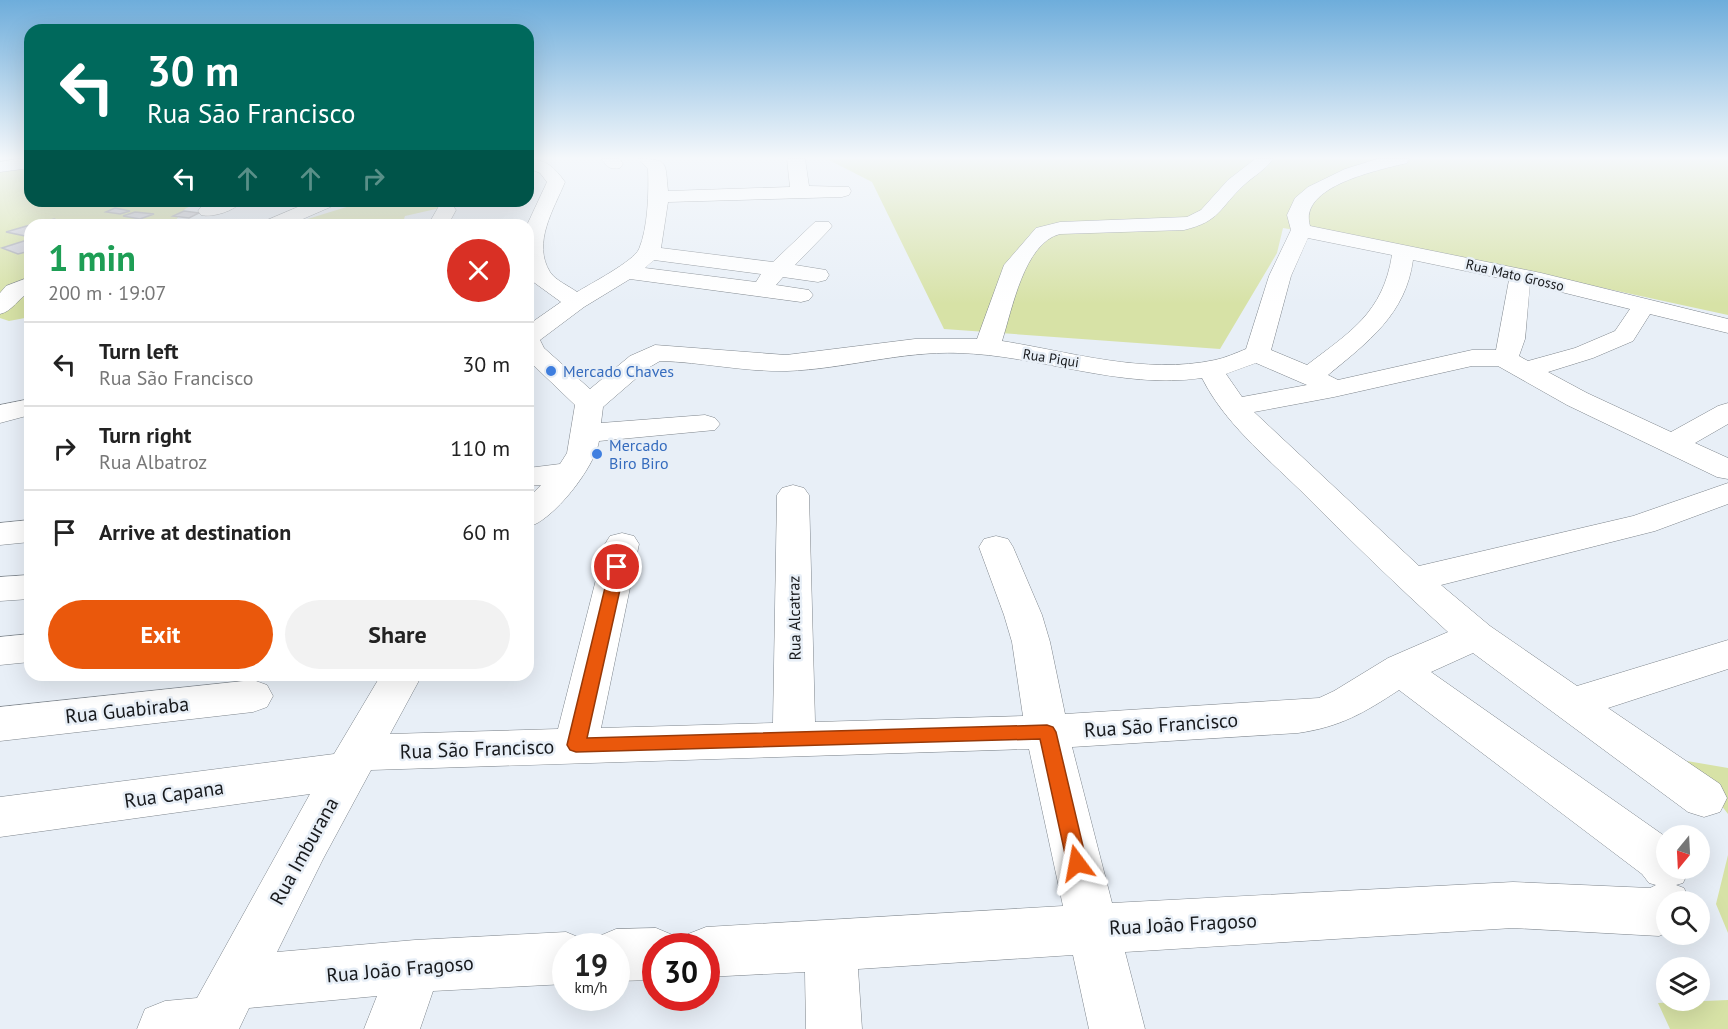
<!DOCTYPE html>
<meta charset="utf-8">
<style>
body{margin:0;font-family:"PT Sans",sans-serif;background:#f2f2f2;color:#222;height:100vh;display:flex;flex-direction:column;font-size:22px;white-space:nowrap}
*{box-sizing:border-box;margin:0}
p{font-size:20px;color:#767676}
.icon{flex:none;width:33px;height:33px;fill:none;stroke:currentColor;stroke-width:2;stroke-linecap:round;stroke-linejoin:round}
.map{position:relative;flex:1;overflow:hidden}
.side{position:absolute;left:24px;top:219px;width:510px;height:462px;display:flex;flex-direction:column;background:#fff;border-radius:18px;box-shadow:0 6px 24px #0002}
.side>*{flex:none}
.top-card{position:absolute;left:24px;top:24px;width:510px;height:183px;border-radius:18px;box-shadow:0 6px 24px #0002;background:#00695c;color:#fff;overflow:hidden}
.needle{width:39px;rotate:198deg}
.controls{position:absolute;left:1656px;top:825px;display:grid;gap:12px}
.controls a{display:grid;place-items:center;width:54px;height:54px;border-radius:50%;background:#fff;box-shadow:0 6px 24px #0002;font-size:30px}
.speed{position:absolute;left:552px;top:933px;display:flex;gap:12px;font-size:30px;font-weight:700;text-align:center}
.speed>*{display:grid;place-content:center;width:78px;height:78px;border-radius:50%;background:#fff;box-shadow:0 6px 24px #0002;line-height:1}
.speed small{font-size:15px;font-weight:400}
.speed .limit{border:9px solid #d22;background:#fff;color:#111}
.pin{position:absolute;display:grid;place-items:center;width:51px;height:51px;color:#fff;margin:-26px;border:3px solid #fff;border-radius:50%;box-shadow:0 2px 6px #0007}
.me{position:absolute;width:66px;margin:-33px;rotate:347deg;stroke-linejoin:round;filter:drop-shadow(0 0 4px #0008)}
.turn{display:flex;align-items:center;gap:21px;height:126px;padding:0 24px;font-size:27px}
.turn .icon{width:78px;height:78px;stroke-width:2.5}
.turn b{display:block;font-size:42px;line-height:51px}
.lanes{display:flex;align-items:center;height:57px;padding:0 24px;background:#0003;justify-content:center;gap:30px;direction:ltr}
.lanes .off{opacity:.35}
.round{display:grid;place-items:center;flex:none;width:63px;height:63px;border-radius:32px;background:#f2f2f2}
.overview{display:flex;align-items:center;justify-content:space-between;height:102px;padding:0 24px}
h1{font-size:36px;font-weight:800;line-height:45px;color:#1e9e55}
.primary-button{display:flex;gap:12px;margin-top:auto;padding:12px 24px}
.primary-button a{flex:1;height:69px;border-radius:36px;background:#ea580c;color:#fff;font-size:24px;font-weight:800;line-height:69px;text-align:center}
.primary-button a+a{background:#f2f2f2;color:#222}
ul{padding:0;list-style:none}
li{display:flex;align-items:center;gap:18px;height:84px;padding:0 24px;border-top:2px solid #e0e0e0}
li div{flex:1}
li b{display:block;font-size:22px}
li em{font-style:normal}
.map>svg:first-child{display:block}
.green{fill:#d7e2a6}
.building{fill:#cdced7;stroke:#acaeb7;stroke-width:1.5}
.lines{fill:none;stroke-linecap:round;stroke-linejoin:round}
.minor-casing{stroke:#7e858c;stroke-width:1}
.minor{fill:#fff;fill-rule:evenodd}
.route{fill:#ea580c;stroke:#983908;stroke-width:1.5}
.shop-dot{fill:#3f7fe0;stroke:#e8eff7;stroke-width:2}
.labels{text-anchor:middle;stroke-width:5;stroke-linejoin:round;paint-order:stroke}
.far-street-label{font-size:14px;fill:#17191c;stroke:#e8eff7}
.shop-label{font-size:16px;fill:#366cbe;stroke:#e8eff7;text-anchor:start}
.street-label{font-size:16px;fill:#17191c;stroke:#e8eff7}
.near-street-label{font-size:20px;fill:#17191c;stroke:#e8eff7}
</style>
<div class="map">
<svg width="1728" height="1029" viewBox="0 0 1728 1029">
<rect width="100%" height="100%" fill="#e8eff7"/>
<path class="green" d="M827,159H1728V315L1460,257L1283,228L1277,253L1220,349L944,329L872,182Z
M30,164V201H200L185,209L174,222L154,225H30V317L9,321L0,318V168Z
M366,201H471L405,216L402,225H288Z
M1687,761L1728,768V814Z
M1728,855V933L1716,904Z
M1728,1000V1029H1670L1658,1003Z"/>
<path class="building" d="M115,208L130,211L120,214L106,212Z
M184,211L199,213L189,218L173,216Z
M135,212L154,214L140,219L123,216Z
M54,219L70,225H31Z
M30,225V237L6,232Z
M30,239V251L18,254L2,248Z"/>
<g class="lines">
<defs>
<path id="minor" d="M17,159H30V168L0,172V162Z
M528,159C546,159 555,168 565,182C554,209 532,243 550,272C555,280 569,286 577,292C590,284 634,261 639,249C648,228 649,191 648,169L638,159C669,159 665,162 668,191L790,187L787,159H805L809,186L849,187L851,191L849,195L842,197L668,202L661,248L773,262L815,222H829L832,226L829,230L795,265L826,270L829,275L826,280L818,282L783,277L776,285L809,290L813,295L809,300L801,302L630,279L584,307L540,340L544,348L590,389L630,356L655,345L786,355L915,339H977L1004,265L1036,228L1060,222L1187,217L1201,210L1228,180L1255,159H1273C1265,170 1254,176 1244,185C1219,208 1221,221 1184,230L1060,234C1024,243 1012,310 1002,341C1071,352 1145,375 1215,360C1225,358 1236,353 1246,349L1269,276L1291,230L1287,215L1295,198L1308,187L1345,169L1377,159H1409L1407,163C1379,170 1298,186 1310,226L1541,273L1728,319V333L1650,314L1633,341L1593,358L1548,372L1587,393L1671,432L1718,406L1728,403V424L1695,443L1728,458V479L1717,477L1567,405L1498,366H1472L1334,397L1254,412L1419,566L1633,516L1728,483V504L1655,531L1441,585L1490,626L1577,686L1728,640V669L1608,708L1720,784L1727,798L1720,812L1704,817L1688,812L1473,653L1431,672L1666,837V868H1690L1683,883L1676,885L1684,888L1690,902H1666V933L1659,936L1513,928L1125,952L1145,1029H1089L1073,955L858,969L862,1029H806L805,972L706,977V946H682L688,934L706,927L1063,906L1029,749L371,770L323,859L277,952L415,940L566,932L585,940L587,946H566V984L433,991L420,1029H364L377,996L249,1008L239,1029H137L145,1009L165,1001L197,998L310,794L0,837V797L334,754L381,675H422L390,734L558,729L605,544L610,536L622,533L634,536L639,544L601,728L773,723L777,495L782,488L793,485L804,488L809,495L815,722L1023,716L1012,642L1004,615L979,547L984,539L996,536L1008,539L1013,547L1042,615L1050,642L1065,714L1319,698L1334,691L1388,658L1448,632C1397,586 1348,538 1300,490C1264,455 1224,422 1202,378C1120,390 1040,355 958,353C901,351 844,369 787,371C744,372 702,362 660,361L648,368L603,407L601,423L705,415L715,418L720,424L715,430L599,441C595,467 553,521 528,527V498L541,485L528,486V468L560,464L567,453L575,405L528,360V325L561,302L532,281L528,273L527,225L547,182L540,173L528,168ZM1308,238L1392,255C1383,313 1350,332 1307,365L1271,350L1291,276ZM654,260L761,274L756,282L645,268ZM1413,260L1509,280L1496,350H1472L1338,380L1328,375C1368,342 1406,314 1413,260ZM1530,284L1541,287L1630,309L1615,331L1575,348L1528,361L1519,356L1525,339ZM1256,363L1300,382L1307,385L1242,397L1226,374ZM1399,690L1642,874L1649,883L1656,885L1650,888L1513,882L1112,903L1072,747L1298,733C1340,727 1364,713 1399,690Z
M602,159H620L623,164L620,168C610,170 607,167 602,159Z
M215,201H242C235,211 212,218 201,215L198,211L201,207Z
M312,201H338L335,205L289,225H262L265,221Z
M446,204L453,206L456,210L448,225H428L439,206Z
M30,277V292C18,298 13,311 0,314V293L6,286Z
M30,399V415L0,423V405Z
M30,520V542L0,545V523Z
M30,575V599L0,601V577Z
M30,634V662L0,665V637Z
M253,680L267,685L273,696L267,707L253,712L0,741V707Z
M656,928L675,936L679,946H656V980L616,981V946H593L597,937L616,929Z"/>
</defs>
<use href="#minor" class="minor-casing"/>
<use href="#minor" class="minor"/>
</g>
<linearGradient id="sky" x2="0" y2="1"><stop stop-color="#6eaddb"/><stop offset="0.52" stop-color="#f5f8fb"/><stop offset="1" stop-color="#f5f8fb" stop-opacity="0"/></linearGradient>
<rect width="1728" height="304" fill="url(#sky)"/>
<path class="route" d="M617,562L625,567L587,738L1047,725L1053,727L1056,732L1087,863L1084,870L1077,872L1070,870L1067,863L1040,739L576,752L570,750L567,745L610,567Z"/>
<g class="shop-dot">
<circle cx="551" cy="371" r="6"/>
<circle cx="597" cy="454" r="6"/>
</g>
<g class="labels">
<g class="far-street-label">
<text transform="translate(1515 275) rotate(13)" y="5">Rua Mato Grosso</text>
<text transform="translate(1051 358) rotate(9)" y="5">Rua Piqui</text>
</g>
<g class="shop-label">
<text x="563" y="377">Mercado Chaves</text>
<text x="609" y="451">Mercado<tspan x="609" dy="18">Biro Biro</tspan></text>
</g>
<g class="street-label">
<text transform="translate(794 618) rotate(-91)" y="6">Rua Alcatraz</text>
</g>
<g class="near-street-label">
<text transform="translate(127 710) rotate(-6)" y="7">Rua Guabiraba</text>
<text transform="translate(1161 725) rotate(-4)" y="7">Rua São Francisco</text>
<text transform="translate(477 749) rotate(-2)" y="7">Rua São Francisco</text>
<text transform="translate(174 794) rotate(-8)" y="7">Rua Capana</text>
<text transform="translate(304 851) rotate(-61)" y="7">Rua Imburana</text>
<text transform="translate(1183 924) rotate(-3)" y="7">Rua João Fragoso</text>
<text transform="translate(400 969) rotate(-5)" y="7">Rua João Fragoso</text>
</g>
</g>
</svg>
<div class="controls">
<a><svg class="needle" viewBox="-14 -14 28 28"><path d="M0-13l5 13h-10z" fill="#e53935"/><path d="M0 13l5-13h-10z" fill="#767676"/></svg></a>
<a><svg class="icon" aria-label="search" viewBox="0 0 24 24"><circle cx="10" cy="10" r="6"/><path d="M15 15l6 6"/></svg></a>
<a><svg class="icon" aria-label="layers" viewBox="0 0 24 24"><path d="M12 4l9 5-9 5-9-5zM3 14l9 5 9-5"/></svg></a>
</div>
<div class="speed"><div>19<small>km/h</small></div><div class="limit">30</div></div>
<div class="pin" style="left:617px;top:567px;background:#d93025"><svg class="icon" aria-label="arrive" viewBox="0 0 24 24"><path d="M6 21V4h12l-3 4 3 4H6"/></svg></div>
<svg class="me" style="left:1077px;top:863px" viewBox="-20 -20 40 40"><path d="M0-17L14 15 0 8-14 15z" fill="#ea580c" stroke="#fff" stroke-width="4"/></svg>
<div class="top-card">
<div class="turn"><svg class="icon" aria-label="left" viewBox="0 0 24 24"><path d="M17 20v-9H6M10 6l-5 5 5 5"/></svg><div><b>30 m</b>Rua São Francisco</div></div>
<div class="lanes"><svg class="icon" aria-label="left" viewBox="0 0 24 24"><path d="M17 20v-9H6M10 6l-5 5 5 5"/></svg><svg class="icon off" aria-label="ahead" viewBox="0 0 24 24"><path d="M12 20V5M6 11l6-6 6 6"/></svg><svg class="icon off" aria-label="ahead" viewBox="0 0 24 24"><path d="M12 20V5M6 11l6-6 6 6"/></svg><svg class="icon off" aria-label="right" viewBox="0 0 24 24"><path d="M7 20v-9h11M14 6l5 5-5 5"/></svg></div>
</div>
<section class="side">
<div class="overview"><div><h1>1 min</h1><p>200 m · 19:07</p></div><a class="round" style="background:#d93025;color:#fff"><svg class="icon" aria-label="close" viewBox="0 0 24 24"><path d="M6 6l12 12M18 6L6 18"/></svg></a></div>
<ul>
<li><svg class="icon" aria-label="left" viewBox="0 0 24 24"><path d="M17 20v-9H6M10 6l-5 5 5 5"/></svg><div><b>Turn left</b><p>Rua São Francisco</p></div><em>30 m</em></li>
<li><svg class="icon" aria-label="right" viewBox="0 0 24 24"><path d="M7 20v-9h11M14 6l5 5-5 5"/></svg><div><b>Turn right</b><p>Rua Albatroz</p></div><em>110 m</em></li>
<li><svg class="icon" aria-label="arrive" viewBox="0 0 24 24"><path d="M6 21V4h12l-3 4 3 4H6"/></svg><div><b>Arrive at destination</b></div><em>60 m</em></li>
</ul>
<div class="primary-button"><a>Exit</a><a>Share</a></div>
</section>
</div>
